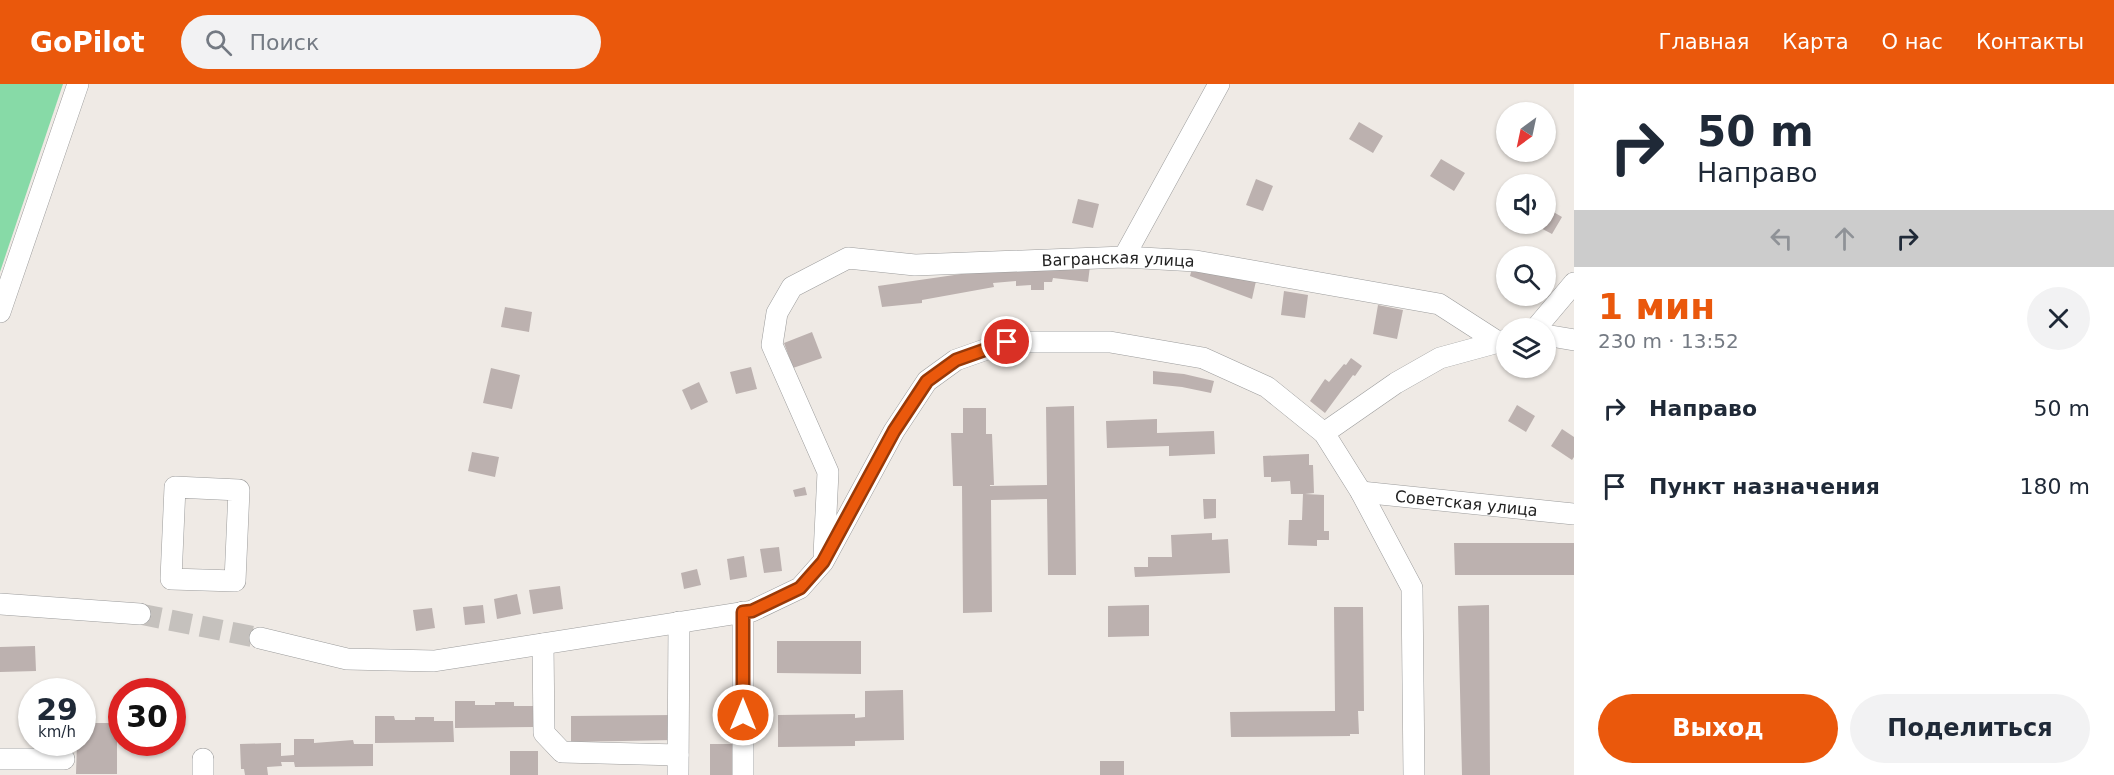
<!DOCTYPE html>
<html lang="ru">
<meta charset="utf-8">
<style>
body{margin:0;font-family:"DejaVu Sans",sans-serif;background:#f2f2f3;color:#1f2937;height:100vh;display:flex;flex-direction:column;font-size:22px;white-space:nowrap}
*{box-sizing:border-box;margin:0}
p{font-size:20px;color:#747a83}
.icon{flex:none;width:33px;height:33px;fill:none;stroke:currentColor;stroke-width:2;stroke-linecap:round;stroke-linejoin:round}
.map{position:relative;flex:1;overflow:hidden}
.sheet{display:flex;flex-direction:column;background:#fff;width:540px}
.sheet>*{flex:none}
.banner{background:#fff;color:#1f2937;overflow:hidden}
.needle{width:39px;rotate:213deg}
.buttons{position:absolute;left:1496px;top:18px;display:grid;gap:12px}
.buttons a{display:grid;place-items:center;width:60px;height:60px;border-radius:50%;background:#fff;box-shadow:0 2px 4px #0004;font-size:30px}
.speed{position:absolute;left:18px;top:594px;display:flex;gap:12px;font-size:30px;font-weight:700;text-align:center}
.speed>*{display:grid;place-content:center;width:78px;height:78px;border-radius:50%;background:#fff;box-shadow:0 2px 4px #0004;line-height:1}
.speed small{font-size:15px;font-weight:400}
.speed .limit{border:9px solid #d22;background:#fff;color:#111}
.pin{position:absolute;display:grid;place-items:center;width:51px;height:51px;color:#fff;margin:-26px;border:3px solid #fff;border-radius:50%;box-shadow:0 2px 6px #0007}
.me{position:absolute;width:66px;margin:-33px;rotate:0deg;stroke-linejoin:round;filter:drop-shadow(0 0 4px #0008)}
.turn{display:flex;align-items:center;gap:21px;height:126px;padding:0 24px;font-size:27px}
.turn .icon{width:78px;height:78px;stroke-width:2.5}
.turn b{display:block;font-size:42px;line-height:51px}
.lanes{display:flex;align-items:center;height:57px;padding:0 24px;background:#0003;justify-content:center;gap:30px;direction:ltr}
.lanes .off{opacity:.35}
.round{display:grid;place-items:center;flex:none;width:63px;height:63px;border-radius:32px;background:#f2f2f3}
.head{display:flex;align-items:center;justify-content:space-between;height:102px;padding:0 24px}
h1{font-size:36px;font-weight:800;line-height:45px;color:#ea580c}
.button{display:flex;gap:12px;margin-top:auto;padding:12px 24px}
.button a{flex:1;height:69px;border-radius:36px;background:#ea580c;color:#fff;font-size:24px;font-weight:800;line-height:69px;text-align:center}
.button a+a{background:#f2f2f3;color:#1f2937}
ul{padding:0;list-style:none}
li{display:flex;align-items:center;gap:18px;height:78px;padding:0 24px}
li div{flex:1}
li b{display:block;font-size:22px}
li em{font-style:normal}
header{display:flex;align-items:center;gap:36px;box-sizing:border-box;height:84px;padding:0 30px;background:#ea580c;color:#fff}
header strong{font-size:28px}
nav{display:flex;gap:33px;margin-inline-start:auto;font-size:21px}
.search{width:420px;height:54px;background:#f2f2f3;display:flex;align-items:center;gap:15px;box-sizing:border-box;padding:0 21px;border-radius:33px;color:#747a83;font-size:22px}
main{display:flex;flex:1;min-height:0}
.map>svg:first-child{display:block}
.pitch{fill:#87daa7}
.building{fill:#bcb1af}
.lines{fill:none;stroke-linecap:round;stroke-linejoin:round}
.minor-tunnel{stroke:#c5c1bd;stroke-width:21;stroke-dasharray:21 10;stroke-linecap:butt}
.minor-casing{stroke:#9c9c9c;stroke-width:22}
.minor{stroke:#fff;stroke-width:21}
.route-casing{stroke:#983908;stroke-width:15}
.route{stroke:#ea580c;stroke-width:10}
.labels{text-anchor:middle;stroke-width:5;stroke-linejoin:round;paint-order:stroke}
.street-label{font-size:16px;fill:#1f1f1f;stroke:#fff}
</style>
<header>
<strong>GoPilot</strong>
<div class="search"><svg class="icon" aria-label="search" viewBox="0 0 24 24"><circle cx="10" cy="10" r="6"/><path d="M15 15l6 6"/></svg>Поиск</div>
<nav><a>Главная</a><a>Карта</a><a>О нас</a><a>Контакты</a></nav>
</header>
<main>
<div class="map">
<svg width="1574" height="691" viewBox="0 0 1574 691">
<rect width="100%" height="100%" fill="#efeae5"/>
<path class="pitch" d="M0,0H63L0,188Z"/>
<path class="building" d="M1359,38L1383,52L1373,69L1349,55Z
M1441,75L1465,89L1454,107L1430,92Z
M1256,95L1273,102L1263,127L1246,121Z
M1078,115L1099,120L1093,144L1072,139Z
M1545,123L1562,133L1552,150L1533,140H1545Z
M1193,180L1256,197L1252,215L1190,192Z
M1090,182L1088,198L1053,194L1052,198H1044V206H1031V201L1016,202V197L993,199L994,203L922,216V219L882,223L878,202L982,187Z
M1284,207L1308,211L1305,234L1281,231Z
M1378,221L1403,226L1397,255L1373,250Z
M505,223L532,228L529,248L501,243Z
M812,248L822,274L793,284L784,259Z
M1351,274L1362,282L1355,292L1353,291L1325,329L1310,317L1325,295L1329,298L1344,280L1346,281Z
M751,283L757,305L736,310L730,288Z
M491,284L520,291L512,325L483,319Z
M1153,287L1184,290L1214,297L1211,309L1182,303L1153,300Z
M699,298L708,318L691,326L682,306Z
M1517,321L1535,332L1526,348L1508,337Z
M1074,322L1076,491H1048L1047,415L991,416L992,528L963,529L962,402H953L951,349H963V324H986V350H992L994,401H990V402L1047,401L1046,323Z
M1157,335V349L1214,347L1215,370L1169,372V362L1107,364L1106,337Z
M1562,345L1574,353V373L1572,376L1551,362Z
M472,368L499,373L495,393L468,387Z
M1309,370V381H1313L1314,409L1305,410L1324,411V447H1329V456H1317V462L1288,461L1289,436H1302L1303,410H1291L1290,397L1271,398V393H1264L1263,372Z
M805,403L807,411L795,413L793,406Z
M1203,415H1216V434L1204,435Z
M1212,449V456L1228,455L1230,489L1135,493L1134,483H1148V473H1172L1171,451Z
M1454,459H1574V491H1455Z
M779,463L782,487L764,489L760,465Z
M744,472L747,493L730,496L727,475Z
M697,485L701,501L684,505L681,489Z
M560,502L563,525L533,530L529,506Z
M517,510L521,530L497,535L494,515Z
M483,521L485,539L465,541L463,523Z
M1149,521V552L1108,553V522Z
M1489,521L1490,691H1462L1458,522Z
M1334,523H1363L1364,627H1358L1359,650H1350V652L1231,653L1230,628L1335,627Z
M432,524L435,544L416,547L413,526Z
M777,557H861V590L777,589Z
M35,562L36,587L0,588V563Z
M903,606L904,656L855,657V662L778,663V631L855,630V634L865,633V607Z
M455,617H475V621H495V618H514V622H533L534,643L455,644Z
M673,631L674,656L571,658V632Z
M375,632H394L395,636H415V633H434V637H453L454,658L375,659Z
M82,639H117V690H76L77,658H82Z
M294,655H314V659L353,656L354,660H373V682L295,683L294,678H281L282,682L267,683L268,691H245L244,685H241L240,660L281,659V672L294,671Z
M710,660H738V691H710Z
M510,667H538V691H510Z
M1100,677H1124V691H1100Z"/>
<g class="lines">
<path class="minor-tunnel" d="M140,530L260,554"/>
<defs>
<g id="minor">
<path d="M1124,173L1219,0"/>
<path d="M0,228L78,0"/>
<path d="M1536,244L1574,199"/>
<path d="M1545,251L1574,256"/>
<path d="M1324,349L1396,299L1440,274L1506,256"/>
<path d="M175,403L239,406L235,497L171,495Z"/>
<path id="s1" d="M1361,408L1574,430"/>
<path id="s2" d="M824,471L828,388L772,261L777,229L792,203L848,174L915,181L1124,173L1196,177L1439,220L1498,258"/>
<path d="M0,520L140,530"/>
<path d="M743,528V691"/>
<path d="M260,554L347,575L434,577L752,527L800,504L823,478L894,347L927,297L956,276L1007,258H1110L1203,274L1267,303L1324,349L1361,408L1412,504L1414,691"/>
<path d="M543,560L544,649L562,668L678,671"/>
<path d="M0,675H64"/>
<path d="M203,675V691"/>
<path d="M678,691L679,538"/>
</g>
</defs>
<use href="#minor" class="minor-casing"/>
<use href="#minor" class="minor"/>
</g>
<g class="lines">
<defs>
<path id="route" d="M743,631V528L752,527L800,504L823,478L894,347L927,297L956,276L1007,258"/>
</defs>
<use href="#route" class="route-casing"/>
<use href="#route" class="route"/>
</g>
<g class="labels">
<g class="street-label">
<text dy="6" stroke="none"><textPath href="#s2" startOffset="618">Вагранская улица</textPath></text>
<text dy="6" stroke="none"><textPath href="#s1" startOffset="106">Советская улица</textPath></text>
</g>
</g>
</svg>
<div class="buttons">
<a><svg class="needle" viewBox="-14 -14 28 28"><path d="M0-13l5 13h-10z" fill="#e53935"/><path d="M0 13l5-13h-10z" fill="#747a83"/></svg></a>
<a><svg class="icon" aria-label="sound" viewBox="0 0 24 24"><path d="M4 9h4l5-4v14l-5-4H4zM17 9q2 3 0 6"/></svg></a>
<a><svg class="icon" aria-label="search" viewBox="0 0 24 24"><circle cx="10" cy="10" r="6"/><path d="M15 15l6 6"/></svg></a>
<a><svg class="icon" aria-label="layers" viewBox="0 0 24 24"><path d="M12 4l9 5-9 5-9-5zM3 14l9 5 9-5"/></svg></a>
</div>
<div class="speed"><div>29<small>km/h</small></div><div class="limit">30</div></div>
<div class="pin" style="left:1007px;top:258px;background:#d93025"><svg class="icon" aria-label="arrive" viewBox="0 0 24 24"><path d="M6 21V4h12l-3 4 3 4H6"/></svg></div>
<svg class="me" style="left:743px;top:631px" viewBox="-20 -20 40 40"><circle r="17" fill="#ea580c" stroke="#fff" stroke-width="3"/><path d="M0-11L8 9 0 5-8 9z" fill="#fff"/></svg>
</div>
<section class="sheet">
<div class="banner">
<div class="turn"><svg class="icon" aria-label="right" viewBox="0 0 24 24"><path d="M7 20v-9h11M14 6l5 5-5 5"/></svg><div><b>50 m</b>Направо</div></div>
<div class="lanes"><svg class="icon off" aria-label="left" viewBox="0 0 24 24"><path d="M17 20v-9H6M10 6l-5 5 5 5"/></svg><svg class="icon off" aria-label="ahead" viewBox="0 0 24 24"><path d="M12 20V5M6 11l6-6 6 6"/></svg><svg class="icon" aria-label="right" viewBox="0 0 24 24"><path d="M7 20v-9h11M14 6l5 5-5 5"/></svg></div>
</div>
<div class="head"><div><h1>1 мин</h1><p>230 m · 13:52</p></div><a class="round"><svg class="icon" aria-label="close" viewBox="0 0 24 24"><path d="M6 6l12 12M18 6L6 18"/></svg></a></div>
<ul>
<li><svg class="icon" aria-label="right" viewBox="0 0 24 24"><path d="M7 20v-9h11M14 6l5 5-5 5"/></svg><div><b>Направо</b></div><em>50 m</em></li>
<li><svg class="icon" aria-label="arrive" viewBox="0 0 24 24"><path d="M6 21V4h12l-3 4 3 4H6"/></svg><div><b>Пункт назначения</b></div><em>180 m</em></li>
</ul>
<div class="button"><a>Выход</a><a>Поделиться</a></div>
</section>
</main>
